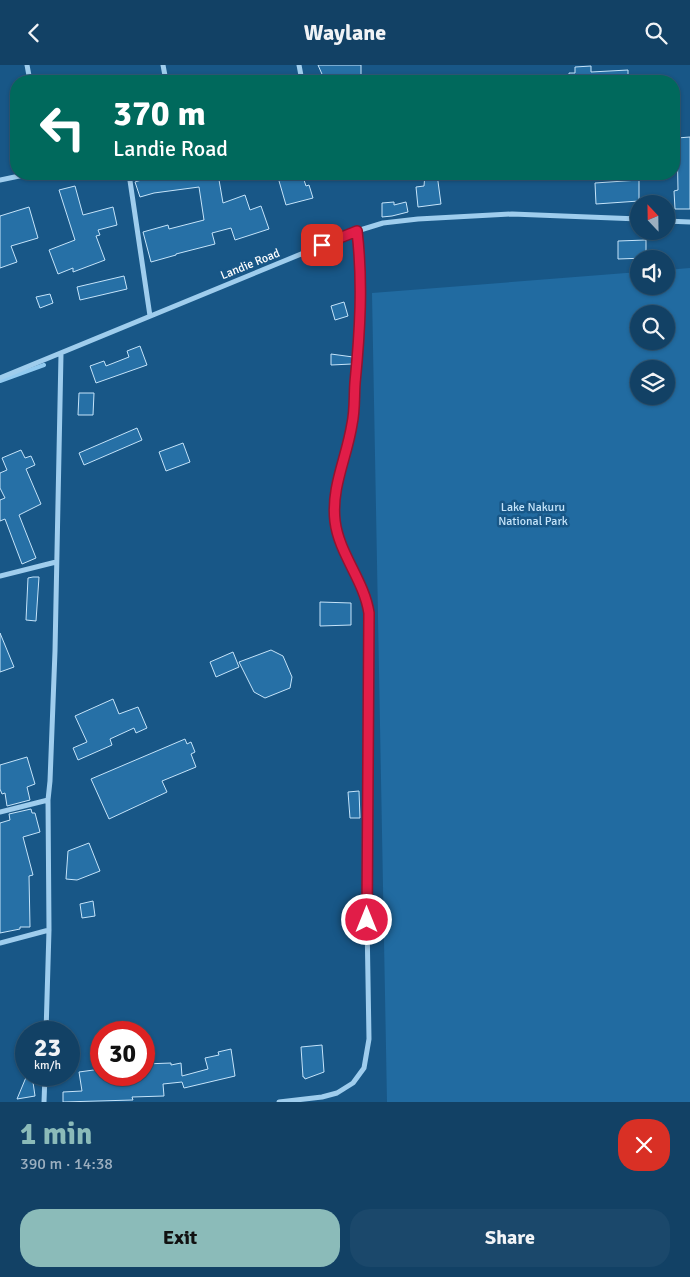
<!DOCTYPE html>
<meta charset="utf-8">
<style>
body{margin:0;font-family:Signika,sans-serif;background:#1b486b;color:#f1f3f6;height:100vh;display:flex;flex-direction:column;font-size:19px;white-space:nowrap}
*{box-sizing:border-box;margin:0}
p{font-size:16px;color:#9cafbf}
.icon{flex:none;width:28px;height:28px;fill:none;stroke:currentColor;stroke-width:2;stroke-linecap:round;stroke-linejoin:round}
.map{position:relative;height:1037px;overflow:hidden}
.details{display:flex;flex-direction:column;background:#124165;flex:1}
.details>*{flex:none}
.top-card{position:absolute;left:10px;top:10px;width:670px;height:105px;border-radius:20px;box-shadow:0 1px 4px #0004,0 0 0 1px #315a79;background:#00695c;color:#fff;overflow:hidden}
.needle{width:32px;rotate:338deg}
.buttons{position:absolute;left:630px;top:130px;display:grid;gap:10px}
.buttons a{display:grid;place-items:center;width:45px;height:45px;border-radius:50%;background:#124165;box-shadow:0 1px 4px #0004,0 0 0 1px #315a79;font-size:25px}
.speed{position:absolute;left:15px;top:956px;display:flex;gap:10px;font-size:25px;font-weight:700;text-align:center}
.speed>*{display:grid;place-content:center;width:65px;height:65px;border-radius:50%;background:#124165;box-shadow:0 1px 4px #0004,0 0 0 1px #315a79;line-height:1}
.speed small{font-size:12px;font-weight:400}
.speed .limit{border:8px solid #d22;background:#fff;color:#111}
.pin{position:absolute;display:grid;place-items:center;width:42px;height:42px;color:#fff;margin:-21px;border-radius:10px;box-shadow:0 2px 8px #0006}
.me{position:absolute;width:55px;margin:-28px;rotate:0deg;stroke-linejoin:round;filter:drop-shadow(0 0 4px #0008)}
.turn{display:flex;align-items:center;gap:18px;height:105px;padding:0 20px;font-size:22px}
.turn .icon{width:65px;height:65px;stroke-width:2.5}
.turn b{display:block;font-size:35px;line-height:42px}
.round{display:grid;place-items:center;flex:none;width:52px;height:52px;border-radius:20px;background:#1b486b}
.summary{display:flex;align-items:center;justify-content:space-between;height:85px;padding:0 20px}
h1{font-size:30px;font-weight:800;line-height:38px;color:#8bbbb9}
.action{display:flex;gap:10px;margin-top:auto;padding:10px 20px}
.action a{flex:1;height:58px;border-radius:20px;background:#8bbbb9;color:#111;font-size:20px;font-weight:800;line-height:58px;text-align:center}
.action a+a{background:#1b486b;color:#f1f3f6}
header{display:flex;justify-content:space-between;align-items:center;height:65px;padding:0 20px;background:#124165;font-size:22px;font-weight:800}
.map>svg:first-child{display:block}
.green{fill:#216ba1;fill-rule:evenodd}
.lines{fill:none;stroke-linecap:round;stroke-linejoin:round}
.stream{stroke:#91caf0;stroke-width:4}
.building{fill:#2670a6;stroke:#c5e4fa}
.minor{stroke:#9fcded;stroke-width:5}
.route-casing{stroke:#92132f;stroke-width:12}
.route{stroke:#e11d48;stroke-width:9}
.labels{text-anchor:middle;stroke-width:5;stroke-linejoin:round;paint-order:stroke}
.street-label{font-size:12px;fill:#fff;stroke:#185787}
.park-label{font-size:12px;fill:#c5e4fa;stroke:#185787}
</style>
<header><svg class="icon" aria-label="back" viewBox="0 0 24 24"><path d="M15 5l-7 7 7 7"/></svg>Waylane<svg class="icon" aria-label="search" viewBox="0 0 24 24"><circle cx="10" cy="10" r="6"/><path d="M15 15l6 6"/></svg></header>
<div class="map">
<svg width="690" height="1037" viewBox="0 0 690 1037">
<rect width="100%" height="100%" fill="#185787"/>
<path class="green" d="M690,203V1037H387L372,228L639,207V221H666V205ZM639,249H666V276H639ZM639,304H666V331H639Z"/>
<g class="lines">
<path class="stream" d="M0,316L44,300"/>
</g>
<path class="building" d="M318,0H361V16H325Z
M591,1V7L628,5V16H569V8H575V2Z
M690,72V144H675L674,126L678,125L677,73Z
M175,109H218L223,138L245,130L250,145L261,141L269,164L235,175L231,163L212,168L215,179L176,189V190L151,197L143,167L168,160L169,164L204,155L199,122L154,128L140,132L135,117L151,112Z
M277,109H302L306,121L309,120L313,133L286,140Z
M425,109H437L441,139L418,142L416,122L424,121Z
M639,115V136L596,139L595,118Z
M75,121L83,150L113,142L117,160L98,165L100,170L96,171L105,195L73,207V203L58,209L49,185L75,175L59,125Z
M394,137V140L406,137L408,147L392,151L382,152V138Z
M29,142L38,173L11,181L17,197L0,203V151Z
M646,175V193L618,194V176Z
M124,211L127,224L80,235L77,222Z
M50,229L53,238L40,243L36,232Z
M344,237L348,251L335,255L331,241Z
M140,281L147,300L96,318L90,301L104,296L106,301L129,292L127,286Z
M331,289L353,292L352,299L331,300Z
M79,328H94L93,350H78Z
M137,363L142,375L84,400L79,388Z
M183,378L190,397L166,406L159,387Z
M21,385L25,393L31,391L35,400L26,404L41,439L19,450L36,493L22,499L5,454L0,456V435L5,433L0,423V408L7,405L2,393Z
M33,512H39L36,556L26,555L28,513Z
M320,537L351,538V560L320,561Z
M0,568L14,602L0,607Z
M271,585L283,591L292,612L290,623L265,633L254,627L239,597Z
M233,587L239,602L216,612L210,597Z
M113,634L119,649L138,642L147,663L136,668L134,663L110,674L112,680L78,695L73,683L87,677L75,651Z
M185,674L187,679L191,677L195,687L191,689L196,702L162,716L167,727L109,754L91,714Z
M27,692L35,719L27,722L30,735L7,741L5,728L2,729L0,724V700Z
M359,726L360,753H350L348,727Z
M31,744L32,748H35L40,767L23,772L33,810L29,811L30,862H20V864L0,868V758L10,755L9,749Z
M89,778L100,806L77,815L66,814L68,786Z
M93,836L95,851L82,853L80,839Z
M322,980L324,1007L305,1014L304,1012H303L301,982Z
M231,984L235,1011L184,1023L182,1017L163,1019L164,1031L132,1032L133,1035L63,1037V1027L82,1026L79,1007L101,1004V1010H144V999L171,998V1000L181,998L182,1011L208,1004L205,993L219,990L218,987Z
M27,1010H32L35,1031L17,1034Z"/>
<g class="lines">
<path class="minor" d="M27,0L30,16
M163,0L166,16
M299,0L302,16
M129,109L150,251
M0,115L29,109
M666,156L690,157
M0,313L357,166L383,158L418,154L512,149L639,154
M0,511L56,497
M0,747L48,735L50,716L55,586L61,289
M0,878L49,865
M46,968L49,865L48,735
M44,1037L45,1010
M279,1037L322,1032L337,1028L353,1018L364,1003L369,974L367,855L369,548C364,515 339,489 335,456C331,422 347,392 352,359C355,346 354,331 355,318C360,267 363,217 357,166"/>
</g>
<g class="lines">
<defs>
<path id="route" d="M322,180L357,166C363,217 360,267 355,318C354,331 355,346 352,359C347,392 331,422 335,456C339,489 364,515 369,548L367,855"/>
</defs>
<use href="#route" class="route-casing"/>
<use href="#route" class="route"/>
</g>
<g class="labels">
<g class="street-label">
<text transform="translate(250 199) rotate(-22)" y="4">Landie Road</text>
</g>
<g class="park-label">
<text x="533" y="446">Lake Nakuru<tspan x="533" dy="14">National Park</tspan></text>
</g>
</g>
</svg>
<div class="buttons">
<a><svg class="needle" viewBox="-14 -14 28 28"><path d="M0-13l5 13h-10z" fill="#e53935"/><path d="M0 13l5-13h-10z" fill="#9cafbf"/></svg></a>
<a><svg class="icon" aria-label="sound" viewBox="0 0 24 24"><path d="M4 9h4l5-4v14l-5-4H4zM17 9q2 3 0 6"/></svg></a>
<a><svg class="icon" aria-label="search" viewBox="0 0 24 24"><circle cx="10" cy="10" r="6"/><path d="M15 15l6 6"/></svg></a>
<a><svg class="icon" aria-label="layers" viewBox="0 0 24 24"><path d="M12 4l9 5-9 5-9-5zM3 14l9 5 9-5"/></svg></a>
</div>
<div class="speed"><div>23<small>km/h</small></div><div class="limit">30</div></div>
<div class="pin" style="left:322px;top:180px;background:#d93025"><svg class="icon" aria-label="arrive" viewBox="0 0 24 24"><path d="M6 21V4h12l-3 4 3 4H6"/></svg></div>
<svg class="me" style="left:367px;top:855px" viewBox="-20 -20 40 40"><circle r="17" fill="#e11d48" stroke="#fff" stroke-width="3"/><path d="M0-11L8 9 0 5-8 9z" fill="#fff"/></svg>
<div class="top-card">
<div class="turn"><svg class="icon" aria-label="left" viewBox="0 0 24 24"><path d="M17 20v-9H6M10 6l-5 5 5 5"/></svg><div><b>370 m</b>Landie Road</div></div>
</div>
</div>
<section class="details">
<div class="summary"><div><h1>1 min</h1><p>390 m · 14:38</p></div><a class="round" style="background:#d93025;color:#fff"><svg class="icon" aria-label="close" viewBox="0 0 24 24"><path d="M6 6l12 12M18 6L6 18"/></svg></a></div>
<div class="action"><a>Exit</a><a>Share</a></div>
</section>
